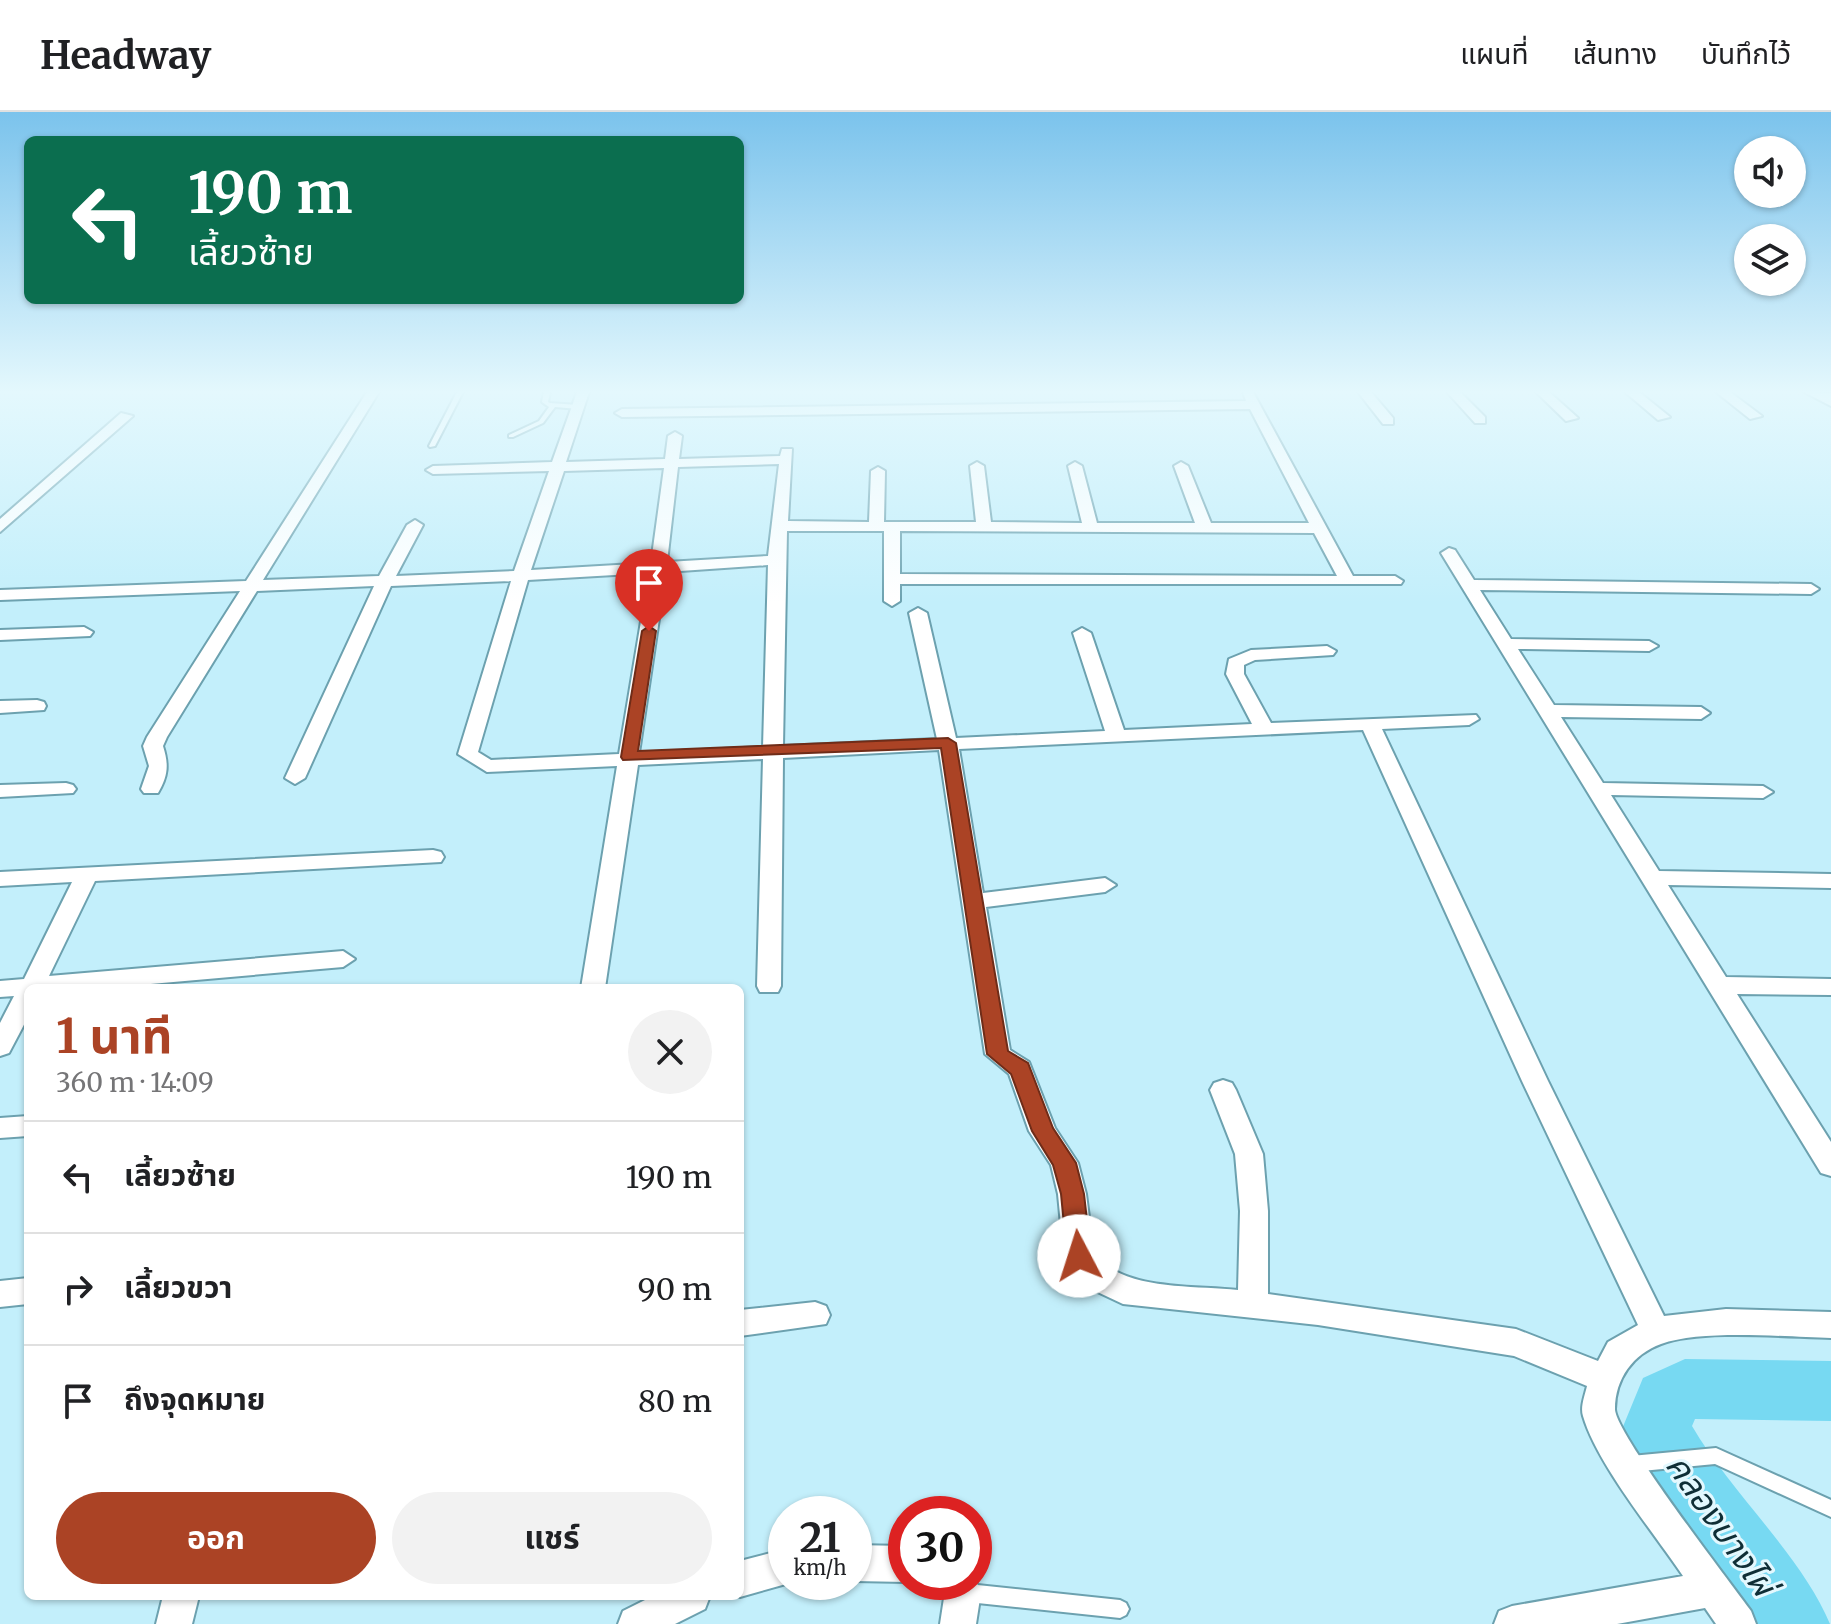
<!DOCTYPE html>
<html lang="th">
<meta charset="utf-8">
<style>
body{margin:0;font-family:Merriweather,"Noto Sans Thai",serif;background:#f2f2f2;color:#202124;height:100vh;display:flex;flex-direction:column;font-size:30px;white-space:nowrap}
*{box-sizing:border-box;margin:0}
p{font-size:26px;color:#757577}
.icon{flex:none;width:44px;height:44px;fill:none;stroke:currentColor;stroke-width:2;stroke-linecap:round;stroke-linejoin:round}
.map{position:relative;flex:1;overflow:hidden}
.details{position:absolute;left:24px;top:872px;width:720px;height:616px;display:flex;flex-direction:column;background:#fff;border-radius:12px;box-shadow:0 2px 6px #0004}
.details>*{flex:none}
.guide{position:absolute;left:24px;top:24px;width:720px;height:168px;border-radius:12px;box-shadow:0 2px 6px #0004;background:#0b6e4f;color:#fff;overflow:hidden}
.controls{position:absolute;left:1734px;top:24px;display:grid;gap:16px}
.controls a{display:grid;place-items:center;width:72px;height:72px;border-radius:50%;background:#fff;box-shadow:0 2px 6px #0004;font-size:40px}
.speed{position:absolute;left:768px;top:1384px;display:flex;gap:16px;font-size:40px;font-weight:700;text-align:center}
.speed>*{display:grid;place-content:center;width:104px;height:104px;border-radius:50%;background:#fff;box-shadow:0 2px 6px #0004;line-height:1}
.speed small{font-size:20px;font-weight:400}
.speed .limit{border:12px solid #d22;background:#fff;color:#111}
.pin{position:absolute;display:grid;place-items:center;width:68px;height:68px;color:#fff;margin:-82px -34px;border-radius:50% 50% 50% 0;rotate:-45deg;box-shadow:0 0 8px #0007}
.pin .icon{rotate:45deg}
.me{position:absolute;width:88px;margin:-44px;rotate:355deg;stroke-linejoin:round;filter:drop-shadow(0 0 6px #0008)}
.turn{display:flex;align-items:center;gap:28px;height:168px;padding:0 32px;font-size:36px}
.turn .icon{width:104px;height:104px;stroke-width:2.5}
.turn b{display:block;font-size:56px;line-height:68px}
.round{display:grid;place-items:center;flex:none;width:84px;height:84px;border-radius:42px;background:#f2f2f2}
.overview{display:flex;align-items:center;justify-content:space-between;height:136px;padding:0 32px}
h1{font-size:48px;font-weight:700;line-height:60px;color:#ab4325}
.primary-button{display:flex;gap:16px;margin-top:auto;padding:16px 32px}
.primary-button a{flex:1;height:92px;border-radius:48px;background:#ab4325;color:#fff;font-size:32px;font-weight:700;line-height:92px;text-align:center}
.primary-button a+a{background:#f2f2f2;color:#202124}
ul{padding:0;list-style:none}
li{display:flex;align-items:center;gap:24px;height:112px;padding:0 32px;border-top:2px solid #e0e0e0}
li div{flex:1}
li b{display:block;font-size:30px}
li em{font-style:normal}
header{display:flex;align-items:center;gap:48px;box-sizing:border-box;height:112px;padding:0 40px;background:#fff;border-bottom:2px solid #e0e0e0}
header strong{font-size:38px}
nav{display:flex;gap:44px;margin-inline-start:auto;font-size:28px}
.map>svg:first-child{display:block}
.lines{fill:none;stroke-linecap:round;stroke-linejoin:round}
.river{fill:#77d9f2;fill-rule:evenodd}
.lane-casing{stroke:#6ca1af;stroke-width:4}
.street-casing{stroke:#6ca1af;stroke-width:4}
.secondary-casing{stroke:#6ca1af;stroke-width:4}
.lane{fill:#fff;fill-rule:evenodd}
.street{fill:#fff;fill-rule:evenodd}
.secondary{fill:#fff;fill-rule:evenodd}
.route{fill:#ab4325;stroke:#6f2c18;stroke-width:2}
.labels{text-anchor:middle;stroke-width:6;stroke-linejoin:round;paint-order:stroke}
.near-water-label{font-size:34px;font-style:italic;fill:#0f2e36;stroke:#e3f8fe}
</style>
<header>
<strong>Headway</strong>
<nav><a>แผนที่</a><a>เส้นทาง</a><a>บันทึกไว้</a></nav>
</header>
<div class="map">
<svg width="1831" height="1512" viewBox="0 0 1831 1512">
<rect width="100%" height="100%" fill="#c3effb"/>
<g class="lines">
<path class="river" d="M1685,1247L1831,1249V1309L1695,1307L1692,1314C1731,1381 1802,1444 1830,1512H1745L1664,1400L1622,1317L1643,1266Z"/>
<defs>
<path id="lane" d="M457,280H463L435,334L430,335L429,334Z
M544,280H550L548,290L550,291L578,293L581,295L578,297L555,295L543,311L513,325H509V323L539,309L549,295L542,290Z
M1716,1336L1831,1388V1405L1715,1352L1631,1360L1625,1358L1623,1352L1625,1346L1631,1344Z
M968,1472L1120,1488L1126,1491L1129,1497L1126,1503L1120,1506L968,1490L962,1487L959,1481L962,1475Z"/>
<path id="street" d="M367,280H379L263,468L379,464L407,413L415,408L423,413L396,464L514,459L549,359L433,362L426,358L433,354L552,350L577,280H589L566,350L665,347L668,324L675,320L682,324L679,347L780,344L782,337H792L788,409L869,410L871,359L878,355L885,359L884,410H976L970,354L977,350L984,354L991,410L1082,411L1068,354L1075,350L1082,354L1097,411H1195L1174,354L1181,350L1188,354L1211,411H1309L1250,297L622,305L615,301L622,297L1246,289L1243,280H1253L1353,464H1395L1403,469L1401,472H900V489L892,494L884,489V419H787L783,634L937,627L909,501L918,496L927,501L956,626L1105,619L1073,521L1082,516L1091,521L1124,618L1252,612L1226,562L1229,547L1251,538L1327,534L1336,539L1333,543L1255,548L1244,553V562L1271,611L1476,603L1479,607L1469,613L1382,617L1548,969L1664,1204L1726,1197L1831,1200V1226C1785,1225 1702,1217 1661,1232C1633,1242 1615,1267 1615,1297C1615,1321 1730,1470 1751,1499L1756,1512H1716L1705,1496L1617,1512H1494L1499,1499L1512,1494L1683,1464C1654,1421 1597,1352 1583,1304C1580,1295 1585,1283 1587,1274L1514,1244L1318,1213L1123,1192L1089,1176L1073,1163L1064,1144L1058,1082L1051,1053L1029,1019L1009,962L985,942L939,638L783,646L781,874L778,880H760L757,874L763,647L638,653L605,876H581L617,654L487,660L458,642L511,469L391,474L305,666L295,672L285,666L374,474L257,479L167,625L163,634C169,653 168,664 158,681H144L141,677L149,654L143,634L147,625L240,479L0,488V478L246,469ZM779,352L768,444L667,450L678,355ZM664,356L651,451L531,458L564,359ZM900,419L1314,421L1337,464L900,462ZM768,453L763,635L639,641L666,460ZM649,461L619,642L491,648L478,640L528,468ZM1363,618L1522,969L1638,1213L1608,1230L1598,1249L1516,1217L1268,1182V1099L1263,1042L1236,978L1232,971L1223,968L1214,971L1210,978L1235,1042L1240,1099L1238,1178C1191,1173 1129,1179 1094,1144L1086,1082L1078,1051L1055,1016L1029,950L1010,938L986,795L1105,780L1116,773L1105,766L983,781L959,637Z
M1358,280H1371L1393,306V312H1383Z
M1447,280H1460L1485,305V311H1475Z
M1536,280H1549L1578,306L1566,309Z
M1625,280H1639L1670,305L1658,308Z
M1716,280H1730L1762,304L1750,307Z
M121,301L133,304L0,420V407Z
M1449,436L1455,438L1474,468L1811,472L1819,477L1811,482L1480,478L1511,527L1649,529L1658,534L1649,539L1518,537L1554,593L1701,595L1710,601L1701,607L1561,605L1603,671L1763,674L1773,680L1763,686L1611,683L1659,759L1831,762V776L1668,773L1726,865L1831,867V883L1737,882L1831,1030V1064L1821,1061L1441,441Z
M84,515L93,520L90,524L0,528V518Z
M37,588L44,590L46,594L44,598L0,601V589Z
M66,671L73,673L76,677L73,681L0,685V673Z
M433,738L441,740L444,745L441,750L95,769L49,864L343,839L355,847L343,855L105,876H28V905L9,941L0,944V911L14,884L0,885V869L24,867L72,770L0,774V760Z
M28,1004V1024L0,1026V1006Z
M28,1166V1192L0,1195V1169Z
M815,1190L826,1194L830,1203L826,1212L740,1224V1198Z
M854,1433L906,1434V1470L854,1469Z
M786,1437V1470H793L740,1485L738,1484L740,1449Z
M974,1465L981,1480L976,1512H940L944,1486L936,1470H974Z
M163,1484H199L192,1512H156Z
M653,1484H710L705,1497L675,1512H618L623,1499Z"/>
<path id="secondary" d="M1804,280L1831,281V294Z"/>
</defs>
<use href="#lane" class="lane-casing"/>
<use href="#street" class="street-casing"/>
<use href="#secondary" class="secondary-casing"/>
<use href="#lane" class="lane"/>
<use href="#street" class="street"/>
<use href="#secondary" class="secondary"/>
</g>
<linearGradient id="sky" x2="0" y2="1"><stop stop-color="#7bc3ec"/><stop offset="0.57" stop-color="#e4f8fd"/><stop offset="1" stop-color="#e4f8fd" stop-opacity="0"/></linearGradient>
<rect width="1831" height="491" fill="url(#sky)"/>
<path class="route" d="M649,514L656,519L638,639L948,626L956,631L1008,939L1028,951L1053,1016L1076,1051L1084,1082L1091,1144L1087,1152L1079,1155L1070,1152L1067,1144L1061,1082L1053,1053L1032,1019L1011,962L987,942L941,636L623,648L621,645L642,519Z"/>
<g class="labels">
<g class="near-water-label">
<text transform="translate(1721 1413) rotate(55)" y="12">คลองบางไผ่</text>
</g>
</g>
</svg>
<div class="controls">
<a><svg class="icon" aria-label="sound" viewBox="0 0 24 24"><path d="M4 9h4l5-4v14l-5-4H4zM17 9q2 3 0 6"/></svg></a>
<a><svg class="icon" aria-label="layers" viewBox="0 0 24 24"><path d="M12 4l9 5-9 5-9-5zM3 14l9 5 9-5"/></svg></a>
</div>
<div class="speed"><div>21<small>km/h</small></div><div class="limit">30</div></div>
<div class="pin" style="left:649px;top:519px;background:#d93025"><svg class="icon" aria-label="arrive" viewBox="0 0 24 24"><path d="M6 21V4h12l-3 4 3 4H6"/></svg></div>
<svg class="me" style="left:1079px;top:1144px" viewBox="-20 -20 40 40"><circle r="19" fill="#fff"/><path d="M0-13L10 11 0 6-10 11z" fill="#ab4325"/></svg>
<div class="guide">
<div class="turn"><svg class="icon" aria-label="left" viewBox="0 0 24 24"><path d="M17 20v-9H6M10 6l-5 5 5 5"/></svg><div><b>190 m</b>เลี้ยวซ้าย</div></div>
</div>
<section class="details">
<div class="overview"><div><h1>1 นาที</h1><p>360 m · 14:09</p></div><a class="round"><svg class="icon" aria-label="close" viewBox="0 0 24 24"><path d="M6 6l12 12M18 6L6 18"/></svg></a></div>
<ul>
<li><svg class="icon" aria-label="left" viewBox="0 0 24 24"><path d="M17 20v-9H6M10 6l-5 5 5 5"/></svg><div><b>เลี้ยวซ้าย</b></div><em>190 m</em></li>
<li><svg class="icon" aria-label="right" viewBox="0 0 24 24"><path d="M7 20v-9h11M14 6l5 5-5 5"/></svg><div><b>เลี้ยวขวา</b></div><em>90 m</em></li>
<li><svg class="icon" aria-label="arrive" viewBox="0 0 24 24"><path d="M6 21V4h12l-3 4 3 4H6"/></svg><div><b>ถึงจุดหมาย</b></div><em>80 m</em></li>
</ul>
<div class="primary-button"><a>ออก</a><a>แชร์</a></div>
</section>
</div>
